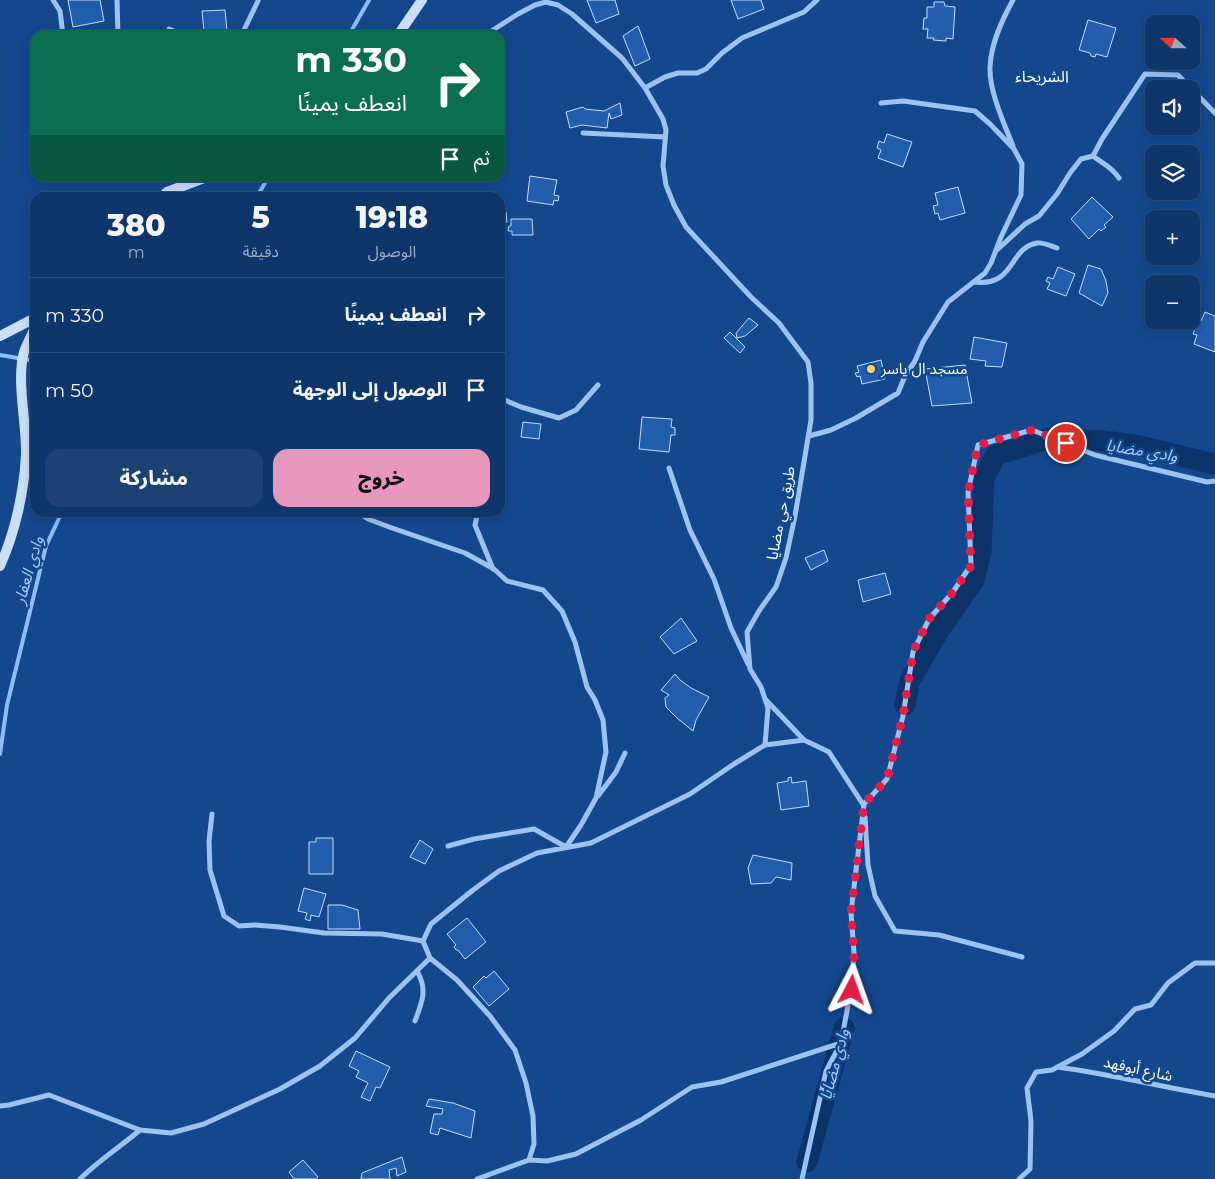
<!DOCTYPE html>
<html lang="ar">
<meta charset="utf-8">
<style>
body{margin:0;font-family:Montserrat,"Noto Sans Arabic",sans-serif;background:#1c4172;color:#f1f3f6;direction:rtl;height:100vh;display:flex;flex-direction:column;font-size:19px;white-space:nowrap}
*{box-sizing:border-box;margin:0}
p{font-size:16px;color:#9babc1}
.icon{flex:none;width:28px;height:28px;fill:none;stroke:currentColor;stroke-width:2;stroke-linecap:round;stroke-linejoin:round}
.map{position:relative;flex:1;overflow:hidden;direction:ltr}
.sheet{position:absolute;left:30px;top:192px;width:475px;height:325px;display:flex;flex-direction:column;background:#0e366a;border-radius:15px;box-shadow:0 2px 8px #0003,0 0 0 1px #2e507e;direction:rtl}
.sheet>*{flex:none}
.top-card{position:absolute;left:30px;top:30px;width:475px;height:152px;border-radius:15px;box-shadow:0 2px 8px #0003,0 0 0 1px #2e507e;direction:rtl;background:#0b6e4f;color:#fff;overflow:hidden}
.needle{width:32px;rotate:291deg}
.buttons{position:absolute;left:1145px;top:15px;display:grid;gap:10px}
.buttons a{display:grid;place-items:center;width:55px;height:55px;border-radius:10px;background:#0e366a;box-shadow:0 2px 8px #0003,0 0 0 1px #2e507e;font-size:25px}
.pin{position:absolute;display:grid;place-items:center;width:42px;height:42px;color:#fff;margin:-21px;border:2px solid #fff;border-radius:50%;box-shadow:0 1px 5px #0007}
.me{position:absolute;width:55px;margin:-28px;rotate:4deg;stroke-linejoin:round;filter:drop-shadow(0 0 4px #0008)}
.turn{display:flex;align-items:center;gap:18px;height:105px;padding:0 15px;font-size:22px}
.turn .icon{width:65px;height:65px;stroke-width:2.5}
.turn b{display:block;font-size:35px;line-height:42px}
.then{display:flex;align-items:center;height:48px;padding:0 15px;background:#0003;gap:10px;font-size:19px}
.eta{display:flex;justify-content:space-evenly;align-items:center;height:85px;text-align:center}
.eta b{font-size:30px;font-weight:800;line-height:35px}
.action{display:flex;gap:10px;margin-top:auto;padding:10px 15px}
.action a{flex:1;height:58px;border-radius:15px;background:#e797bd;color:#111;font-size:20px;font-weight:800;line-height:58px;text-align:center}
.action a+a{background:#1c4172;color:#f1f3f6}
ul{padding:0;list-style:none}
li{display:flex;align-items:center;gap:15px;height:75px;padding:0 15px;border-top:1px solid #2e507e}
li div{flex:1}
li b{display:block;font-size:19px}
li em{font-style:normal}
.map>svg:first-child{display:block}
.lines{fill:none;stroke-linecap:round;stroke-linejoin:round}
.stream{stroke:#8ebdf4;stroke-width:4}
.river{stroke:#0c3369;stroke-width:21}
.building{fill:#215eac;stroke:#c3ddfc}
.street{stroke:#9cc2f1;stroke-width:5}
.secondary{stroke:#cbdffb;stroke-width:10}
.route{stroke:#e11d48;stroke-width:9;stroke-dasharray:0 16.2}
.poi-dot{fill:#ffd15c;stroke:#13488d;stroke-width:2}
.labels{text-anchor:middle;stroke-width:5;stroke-linejoin:round;paint-order:stroke}
.poi-label{font-size:15px;fill:#fff;stroke:#13488d;text-anchor:start}
.street-label{font-size:15px;fill:#fff;stroke:#13488d}
.neighbourhood-label{font-size:16px;fill:#fff;stroke:#13488d}
.water-label{font-size:16px;font-style:italic;fill:#a8ccf8;stroke:#13488d}
</style>
<div class="map">
<svg width="1215" height="1179" viewBox="0 0 1215 1179">
<rect width="100%" height="100%" fill="#13488d"/>
<g class="lines">
<path class="stream" d="M349,35L369,0
M256,198L268,178
M0,355L35,361
M0,754L7,705L46,546L62,512"/>
<path class="river" d="M905,705L910,680L940,629L974,580L981,552L984,478L996,455L1051,438L1105,441L1140,446L1215,464
M807,1162L844,1028"/>
</g>
<path class="building" d="M68,0H100L104,21L73,27Z
M587,0H615L619,14L596,23Z
M731,0H761L764,9L738,19Z
M934,2H944L945,6L955,7L953,39L946,38V41L933,40L934,38H927L928,29H923L924,18H927V7H934Z
M225,10L227,31H204L202,11Z
M1088,20L1116,28L1107,57L1096,54L1095,57L1091,56L1090,53L1079,50Z
M638,26L650,59L635,66L623,36Z
M620,103L622,115L611,119L609,113L607,128L582,125L570,128L566,112L583,107L585,109L604,111Z
M887,134L912,142L903,167L878,158L881,150L877,148L879,141L884,143Z
M530,176L557,180L554,195L559,196L558,201L554,200L553,205L527,201Z
M958,187L965,213L940,220L938,213L935,214L933,206L938,205L935,193Z
M1092,197L1113,217L1104,225L1106,227L1101,231L1099,229L1089,239L1071,219Z
M500,212H506L507,222L500,223Z
M511,219H532L533,235H512V231H508L509,226H511Z
M1088,265L1101,269L1106,281L1108,293L1102,306L1079,293Z
M1058,267L1075,274L1066,296L1047,289L1050,283L1046,281L1048,277L1053,279Z
M1205,312L1215,316V352L1194,344L1197,335L1193,334L1198,320L1201,321Z
M749,318L758,325L745,336L737,338L736,333Z
M730,332L745,347L740,353L724,338Z
M974,337L1007,343L1002,367L985,366L986,361L970,359Z
M881,360L885,379L862,384L860,376L857,377L855,373L859,372L857,366Z
M965,365L972,403L932,406L925,369Z
M642,417L672,419L671,427L675,428V435H671L669,452L639,449Z
M523,422L541,424L539,439L521,437Z
M824,550L828,561L811,570L805,558Z
M885,573L891,594L863,602L858,580Z
M681,618L697,641L674,654L660,637Z
M675,674L680,680L691,688L709,697L696,720L693,731L677,718L666,707L665,698L669,695L661,690Z
M791,777L792,783L806,781L809,806L781,810L777,783L788,781V778Z
M316,838H333V874H309V842H316Z
M420,840L433,849L425,864L410,857Z
M753,855L792,863L791,880L776,877L771,883L751,884L748,868Z
M304,888L326,894L319,917L311,915L310,921L305,919L307,913L298,911Z
M328,905H342L358,910L360,929H328Z
M467,918L486,942L465,959L458,950H456L454,947L456,945L447,934Z
M494,971L509,989L489,1006L473,987L484,976L486,978Z
M356,1051L390,1067L380,1088L376,1087L370,1101L361,1097L368,1083L356,1077L359,1071L349,1066Z
M429,1099L453,1103L475,1111L471,1138L440,1128L438,1135L430,1133L434,1114H442L443,1109L426,1106Z
M402,1157L406,1172L397,1176L396,1168L389,1170L390,1179H361L362,1173Z
M303,1160L318,1177L315,1179H294L289,1172Z"/>
<g class="lines">
<path class="street" d="M53,0L60,11L63,35
M117,0L118,35
M1013,0C1002,20 991,43 990,67C989,91 1004,123 1013,146
M166,35L169,29L184,35
M239,35L243,32L258,1
M645,88L665,77L678,73H697L706,69L722,53L742,38L804,12L817,0
M583,133L665,137
M1093,156L1102,139L1145,74L1178,75L1215,113
M997,250L1025,224L1039,216L1057,194L1070,173L1081,159L1093,156C1103,164 1111,166 1119,178
M974,282C1016,287 1008,248 1037,243C1043,242 1051,246 1057,248
M500,398L521,407L559,418L576,410L598,385
M809,436L831,430L856,418L898,393L905,376L915,361L923,342L948,302L985,273L991,263L1001,237L1021,195L1022,164L1014,149L990,124L975,111L903,101L881,103
M669,468L690,530L714,579L731,628L748,664
M357,512L368,519L392,528L465,553L494,569L507,581L543,590L562,611L575,642L587,687L595,700L603,720L606,752L596,798L581,825L566,847L534,829L474,839L448,846
M478,512L475,525L493,569
M766,700L804,740
M765,745L804,740L829,752L864,806
M598,796L616,772L625,753
M212,814L209,841L210,870L224,916L239,926L255,925L280,927L324,933L382,934L423,941
M865,817L868,865L875,896L895,931L939,935L1022,957
M415,1021C422,1002 428,990 417,971
M1057,1067C1110,1074 1162,1087 1215,1096
M0,1106L9,1105L49,1095L140,1130L171,1133L204,1124L280,1089L320,1066L355,1038L389,998L430,958
M529,1160L547,1161L576,1154L641,1120L692,1087L721,1082L841,1043
M80,1179C98,1161 120,1147 140,1130
M477,1179L529,1160L534,1144L533,1116L526,1083L515,1050L490,1016L457,980L430,958L423,941L431,924L473,890L499,871L537,853L591,843L690,794L734,764L765,745L768,708L761,687L750,669L747,632L759,611L776,587L786,558L795,516L811,420V383L808,362L779,323L751,297L686,227L674,205L666,185L663,166L666,130L663,119L645,88L622,58L572,14L558,5L546,2L535,5L518,14L485,35
M802,1179L826,1071L841,1043L851,989L854,953L851,912L864,804L887,779L903,716L913,652L929,619L953,592L971,565L968,492L978,445L1032,430L1095,455L1207,482L1215,481
M1019,1179L1030,1169L1031,1121L1027,1088L1036,1072L1052,1070L1082,1054L1114,1031L1135,1009L1151,1005L1168,983L1195,963H1215"/>
<path class="secondary" d="M398,35L422,0
M161,198L167,192L204,178
M0,336L35,318
M0,566C15,533 24,492 26,455C27,425 16,380 24,352C27,344 31,336 35,328"/>
</g>
<g class="lines">
<path class="route" d="M852,990L854,953L851,912L864,804L887,779L903,716L913,652L929,619L953,592L971,566L968,492L978,445L1032,430L1066,443"/>
</g>
<circle class="poi-dot" cx="871" cy="369" r="5"/>
<g class="labels">
<g class="poi-label">
<text x="881" y="374">مسجد ال ياسر</text>
</g>
<g class="street-label">
<text transform="translate(781 513) rotate(-79)" y="5">طريق حي مضايا</text>
<text transform="translate(1138 1069) rotate(12)" y="5">شارع أبوفهد</text>
</g>
<g class="neighbourhood-label">
<text x="1042" y="82">الشريحاء</text>
</g>
<g class="water-label">
<text transform="translate(1142 450) rotate(9)" y="6">وادي مضايا</text>
<text transform="translate(28 570) rotate(-74)" y="6">وادي العفار</text>
<text transform="translate(834 1064) rotate(-75)" y="6">وادي مضايا</text>
</g>
</g>
</svg>
<div class="buttons">
<a><svg class="needle" viewBox="-14 -14 28 28"><path d="M0-13l5 13h-10z" fill="#e53935"/><path d="M0 13l5-13h-10z" fill="#9babc1"/></svg></a>
<a><svg class="icon" aria-label="sound" viewBox="0 0 24 24"><path d="M4 9h4l5-4v14l-5-4H4zM17 9q2 3 0 6"/></svg></a>
<a><svg class="icon" aria-label="layers" viewBox="0 0 24 24"><path d="M12 4l9 5-9 5-9-5zM3 14l9 5 9-5"/></svg></a>
<a>+</a>
<a>−</a>
</div>
<div class="pin" style="left:1066px;top:443px;background:#d93025"><svg class="icon" aria-label="arrive" viewBox="0 0 24 24"><path d="M6 21V4h12l-3 4 3 4H6"/></svg></div>
<svg class="me" style="left:852px;top:990px" viewBox="-20 -20 40 40"><path d="M0-17L14 15 0 8-14 15z" fill="#e11d48" stroke="#fff" stroke-width="4"/></svg>
<div class="top-card">
<div class="turn"><svg class="icon" aria-label="right" viewBox="0 0 24 24"><path d="M7 20v-9h11M14 6l5 5-5 5"/></svg><div><b>330 m</b>انعطف يمينًا</div></div>
<div class="then">ثم<svg class="icon" aria-label="arrive" viewBox="0 0 24 24"><path d="M6 21V4h12l-3 4 3 4H6"/></svg></div>
</div>
<section class="sheet">
<div class="eta">
<div><b>19:18</b><p>الوصول</p></div>
<div><b>5</b><p>دقيقة</p></div>
<div><b>380</b><p>m</p></div>
</div>
<ul>
<li><svg class="icon" aria-label="right" viewBox="0 0 24 24"><path d="M7 20v-9h11M14 6l5 5-5 5"/></svg><div><b>انعطف يمينًا</b></div><em>330 m</em></li>
<li><svg class="icon" aria-label="arrive" viewBox="0 0 24 24"><path d="M6 21V4h12l-3 4 3 4H6"/></svg><div><b>الوصول إلى الوجهة</b></div><em>50 m</em></li>
</ul>
<div class="action"><a>خروج</a><a>مشاركة</a></div>
</section>
</div>
